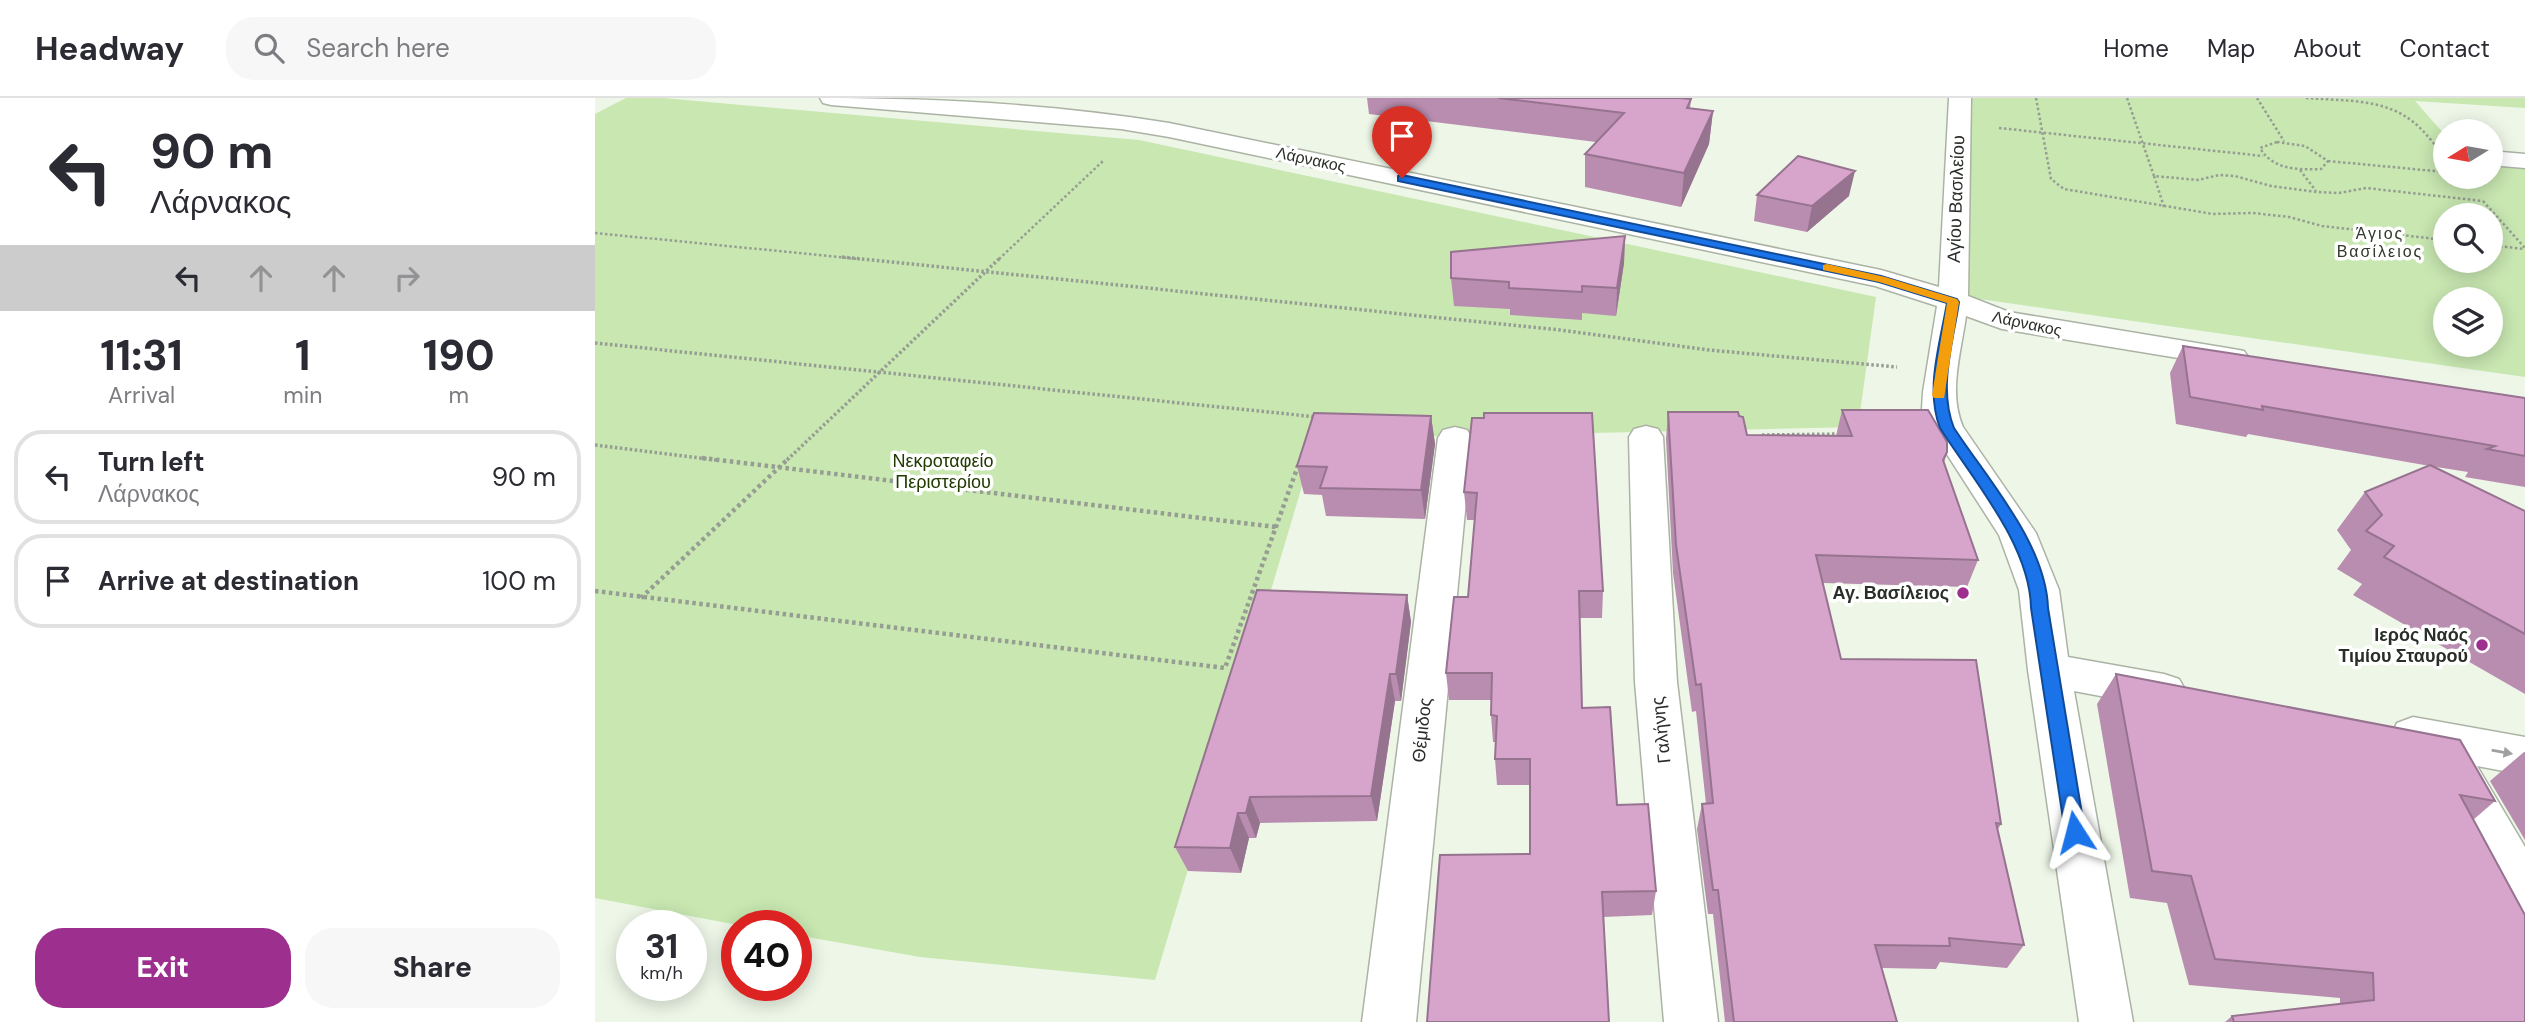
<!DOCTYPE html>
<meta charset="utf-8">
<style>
body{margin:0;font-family:"DM Sans",sans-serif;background:#f7f7f7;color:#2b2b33;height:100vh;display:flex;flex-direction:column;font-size:26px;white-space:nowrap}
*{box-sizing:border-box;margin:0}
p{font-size:23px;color:#7c7c81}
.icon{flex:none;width:38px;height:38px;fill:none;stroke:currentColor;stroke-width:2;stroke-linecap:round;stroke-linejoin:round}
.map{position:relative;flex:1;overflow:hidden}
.panel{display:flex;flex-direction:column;background:#fff;width:595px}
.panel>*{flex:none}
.top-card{background:#fff;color:#2b2b33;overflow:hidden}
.needle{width:46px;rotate:259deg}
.buttons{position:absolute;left:1838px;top:21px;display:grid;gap:14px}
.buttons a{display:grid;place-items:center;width:70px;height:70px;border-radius:50%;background:#fff;box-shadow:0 4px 18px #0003;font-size:35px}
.speed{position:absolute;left:21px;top:812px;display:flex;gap:14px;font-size:35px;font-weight:700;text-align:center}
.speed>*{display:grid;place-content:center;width:91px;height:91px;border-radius:50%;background:#fff;box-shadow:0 4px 18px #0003;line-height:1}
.speed small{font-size:18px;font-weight:400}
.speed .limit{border:10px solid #d22;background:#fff;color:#111}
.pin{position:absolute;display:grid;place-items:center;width:60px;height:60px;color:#fff;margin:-72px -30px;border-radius:50% 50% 50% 0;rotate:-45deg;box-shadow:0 0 7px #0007}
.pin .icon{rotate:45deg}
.me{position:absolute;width:77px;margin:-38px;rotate:351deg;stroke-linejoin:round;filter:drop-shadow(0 0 5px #0008)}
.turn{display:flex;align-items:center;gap:24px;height:147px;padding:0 35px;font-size:32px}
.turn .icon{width:91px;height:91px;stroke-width:2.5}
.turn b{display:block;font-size:49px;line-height:60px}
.lanes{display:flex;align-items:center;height:66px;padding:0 35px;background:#0003;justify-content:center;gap:35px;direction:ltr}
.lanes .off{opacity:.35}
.eta{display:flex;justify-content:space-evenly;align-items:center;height:119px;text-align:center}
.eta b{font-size:42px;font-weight:800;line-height:49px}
.action{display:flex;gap:14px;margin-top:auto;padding:14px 35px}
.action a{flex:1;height:80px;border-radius:28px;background:#9d2f8e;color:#fff;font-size:28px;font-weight:800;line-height:80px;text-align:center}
.action a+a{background:#f7f7f7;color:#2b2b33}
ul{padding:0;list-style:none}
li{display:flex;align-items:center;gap:21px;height:94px;margin:0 14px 10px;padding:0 21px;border:4px solid #e1e1e2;border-radius:28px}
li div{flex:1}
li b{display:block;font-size:26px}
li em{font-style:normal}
header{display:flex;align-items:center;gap:42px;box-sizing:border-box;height:98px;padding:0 35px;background:#fff;border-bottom:2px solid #e1e1e2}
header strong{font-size:33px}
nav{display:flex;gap:38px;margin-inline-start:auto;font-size:24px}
.search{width:490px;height:63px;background:#f7f7f7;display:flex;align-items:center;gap:18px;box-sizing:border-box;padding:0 24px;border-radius:28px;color:#7c7c81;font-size:26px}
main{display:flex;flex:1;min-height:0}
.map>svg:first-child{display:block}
.green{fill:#c8e7b1;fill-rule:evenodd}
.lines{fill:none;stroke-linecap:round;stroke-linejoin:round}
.minor-casing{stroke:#abb3a5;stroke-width:3}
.path-far2{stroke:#969d92;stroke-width:2.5;stroke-dasharray:2.5 2.5;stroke-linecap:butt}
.path-far1{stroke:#969d92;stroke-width:3.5;stroke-dasharray:2.5 2.5;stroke-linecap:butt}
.path{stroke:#969d92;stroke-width:4.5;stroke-dasharray:3.5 3.5;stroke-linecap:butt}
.minor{fill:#fff;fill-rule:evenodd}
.wall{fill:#b98daf}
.shaded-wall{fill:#96738f}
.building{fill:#d7a4cc;stroke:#96738f;stroke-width:2}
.oneway{fill:#9fa19e}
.route{fill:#1a73e8;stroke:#114b97;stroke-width:2}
.slow{fill:#f59e0b}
.poi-dot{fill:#9d2f8e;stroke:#fff;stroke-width:2.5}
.labels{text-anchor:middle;stroke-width:7;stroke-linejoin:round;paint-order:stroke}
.far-street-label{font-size:16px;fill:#2a2e28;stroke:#fff}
.far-neighbourhood-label{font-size:16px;letter-spacing:2px;fill:#30372b;stroke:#fff}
.street-label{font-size:18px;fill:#2a2e28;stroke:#fff}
.park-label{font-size:18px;fill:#203a00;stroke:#fff}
.poi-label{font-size:18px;font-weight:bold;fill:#2a2e28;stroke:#fff;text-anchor:end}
</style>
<header>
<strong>Headway</strong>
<div class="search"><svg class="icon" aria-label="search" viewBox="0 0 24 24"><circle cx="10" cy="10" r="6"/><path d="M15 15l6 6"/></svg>Search here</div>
<nav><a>Home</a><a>Map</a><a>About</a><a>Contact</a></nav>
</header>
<main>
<section class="panel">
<div class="top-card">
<div class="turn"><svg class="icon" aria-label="left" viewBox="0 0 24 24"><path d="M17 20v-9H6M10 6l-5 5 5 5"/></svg><div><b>90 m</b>Λάρνακος</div></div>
<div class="lanes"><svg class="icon" aria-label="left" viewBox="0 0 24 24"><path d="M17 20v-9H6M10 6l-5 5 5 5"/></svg><svg class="icon off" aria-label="ahead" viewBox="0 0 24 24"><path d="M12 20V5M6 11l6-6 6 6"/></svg><svg class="icon off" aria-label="ahead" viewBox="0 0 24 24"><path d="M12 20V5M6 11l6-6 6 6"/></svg><svg class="icon off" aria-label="right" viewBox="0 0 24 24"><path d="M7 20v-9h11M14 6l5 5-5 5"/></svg></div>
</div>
<div class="eta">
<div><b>11:31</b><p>Arrival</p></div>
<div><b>1</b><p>min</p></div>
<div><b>190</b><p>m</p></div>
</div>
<ul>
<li><svg class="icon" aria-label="left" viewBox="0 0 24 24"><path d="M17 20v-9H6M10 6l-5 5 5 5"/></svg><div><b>Turn left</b><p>Λάρνακος</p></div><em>90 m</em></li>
<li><svg class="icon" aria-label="arrive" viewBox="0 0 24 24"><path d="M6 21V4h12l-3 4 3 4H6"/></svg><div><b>Arrive at destination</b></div><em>100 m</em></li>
</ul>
<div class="action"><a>Exit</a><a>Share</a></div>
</section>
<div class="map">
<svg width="1930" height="924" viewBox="0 0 1930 924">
<rect width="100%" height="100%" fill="#edf6e7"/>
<path class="green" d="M31,0H68L544,42L1281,199L1263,329L721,341L560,882L325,859L201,837V828H148L0,800V16Z
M1375,0H1930V10L1820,3L1850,37V79H1895V67L1930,70V279L1370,199ZM1850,117H1895V163H1850ZM1850,201H1895V247H1850Z"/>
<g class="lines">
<defs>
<path id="minor" d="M225,0C341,0 459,6 574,25L1286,172L1344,189L1354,0H1376L1373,198L1414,214L1638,251L1649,253L1654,260L1649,267L1638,269L1407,231L1371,218C1366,255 1353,294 1368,329L1441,435L1464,492L1473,559L1569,576L1584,581L1591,593L1584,605L1569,610L1479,593L1538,924H1484L1433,572L1424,492L1404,437L1335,330L1327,311L1328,294L1342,208L1280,188L574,39L526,31L236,7L228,5Z
M1895,53L1930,56V70L1895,67Z
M1051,328L1063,331L1068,339L1082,584L1123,924H1069L1040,584L1034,339L1039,331Z
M860,329L872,332L877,340L821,924H767L843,340L848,332Z
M1818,619L1930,639V677L1882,668L1930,749V819L1912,813L1837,672L1842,661L1802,651L1796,638L1802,625Z"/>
</defs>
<use href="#minor" class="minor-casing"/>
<path class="path-far2" d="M1441,0L1456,81L1469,91L1618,116L1658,115L1694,119L1727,128L1850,142
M1532,0L1559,78
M1662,0L1689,43
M1711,0C1746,3 1788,0 1817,23C1830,33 1840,47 1850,60
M1404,30L1668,58
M1682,44L1710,48L1733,63L1726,71C1703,72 1678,72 1665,50Z
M1733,63L1850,74
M1705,72L1721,93
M1888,103L1930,150
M1569,109L1559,78L1603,82L1624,77L1640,78L1676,88L1722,94L1744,95L1771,90L1888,103
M0,135L265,161
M1895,147L1929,151
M404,161L508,63"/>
<path class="path-far1" d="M247,159L965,232L1114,252L1302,269
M0,245L722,319
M1167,337L1246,336
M0,347L121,362
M192,362L406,159"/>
<path class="path" d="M107,360L681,429
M0,493L630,570L704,365
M46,500L194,360"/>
<use href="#minor" class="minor"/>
</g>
<path class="wall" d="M772,0H1085L1096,1L1095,11L1118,13L1114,46L1086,109L990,89V56L1001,44L774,16Z
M1162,97L1254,98L1212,134L1159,123Z
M1030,138L1029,165L1021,218L987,215V222L915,217V211L859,208L856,180Z
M1588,248L1930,300V389L1870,379L1873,374L1835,368L1930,413V596L1758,497L1767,486L1742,471L1756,452L1742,432L1770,394L1835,368L1653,336L1651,339L1581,326L1575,275Z
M1247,312L1352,354L1349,365L1383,462L1372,489L1228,485L1246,561L1406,726L1402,733L1429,847L1412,870L1345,864L1341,871L1287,870L1302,924H1130L1118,816H1113L1102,731L1107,706H1111L1101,613L1097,614L1078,475L1071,341L1073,314L1144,318L1152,337L1241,338Z
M836,318L840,346L830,421L731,418L727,397L709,396L702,368Z
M877,320L1008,493L1007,520H984L987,610L1022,707L1061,793L1057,817L1008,819L935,756V687H902L900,661L901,644H898L896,617V602H854L851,575L873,499L880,422H872L869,394Z
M812,497L816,524L806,603H800L782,723L665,725L661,740H654L646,775L593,773L580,749Z
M1521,576L1900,703L1878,722L1930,924H1630L1637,918L1745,906V900L1594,887L1572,805L1535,800L1502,606Z
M1929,654H1930V742L1895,683Z"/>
<path class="shaded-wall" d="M1118,13L1114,46L1086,109L1089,75Z
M1260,73L1254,98L1212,134L1217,108Z
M1030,138L1029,165L1021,218L1022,190Z
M836,318L840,346L830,421L826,392Z
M812,497L816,524L806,603L801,576Z
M795,576L800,603L782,723L776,698Z
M655,699L665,725L661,740L651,715Z
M643,715L654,740L646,775L635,750Z"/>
<path class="building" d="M903,0H1085L1096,1L1092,10L1118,13L1089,75L990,56L1029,15Z
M1203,58L1260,73L1217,108L1162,97Z
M1030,138L1022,190L987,188V194L914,190V184L856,180V154Z
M1588,248L1930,300V358L1892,351L1900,348L1667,308L1668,312L1595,299Z
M1247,312H1333L1352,344V354L1348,362L1383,462L1221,457L1246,561L1381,562L1406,726L1401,725L1429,847L1354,840L1355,848L1280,847L1302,924H1139L1123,792H1118L1107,706L1118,705L1106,586L1101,587L1081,447L1073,314H1143L1144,318L1148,319L1152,337L1257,338Z
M719,315L836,318L826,392L725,390L732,369L702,368Z
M889,315H997L1008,493H984L987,610L1015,609L1022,707L1053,706L1061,793L1007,794L1014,924H832L845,757L935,756V661H900L902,618L896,617L897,575H851L859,499H873L882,395L869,394L877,320H889Z
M1835,367L1930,413V536L1789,459L1799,448L1771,433L1787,417L1770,394Z
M662,492L812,497L801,576H795L776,698L655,699L651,715H643L635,750L580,749Z
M1521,576L1865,642L1900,703L1865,697L1930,817V924H1639L1637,918L1779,902L1778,875L1620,861L1596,778L1557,773Z"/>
<defs><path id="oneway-solid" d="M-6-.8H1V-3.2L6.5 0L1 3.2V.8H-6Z" transform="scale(1.75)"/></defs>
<use class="oneway" href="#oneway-solid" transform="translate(1907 654) rotate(10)"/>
<path class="route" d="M807,77L1286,178L1362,201L1364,204C1358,245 1343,290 1359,330C1393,382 1451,446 1453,510L1490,734L1487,740L1480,743L1473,740L1470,734L1436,510C1435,447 1378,382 1345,330C1330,291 1345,246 1352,205L1284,184L803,83V78Z"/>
<path class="slow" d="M1232,166L1290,179L1362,201L1364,204L1349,300H1339L1337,297L1352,205L1284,184L1228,172V167Z"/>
<g class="poi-dot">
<circle cx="1368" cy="495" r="7"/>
<circle cx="1887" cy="547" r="7"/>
</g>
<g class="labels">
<g class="far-street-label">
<text transform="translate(716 61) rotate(12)" y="6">Λάρνακος</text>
<text transform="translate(1432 225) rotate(12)" y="6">Λάρνακος</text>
</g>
<g class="far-neighbourhood-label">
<text x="1785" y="141">Άγιος<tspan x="1785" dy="18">Βασίλειος</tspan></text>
</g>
<g class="street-label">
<text transform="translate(1361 101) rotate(-88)" y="6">Αγίου Βασιλείου</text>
<text transform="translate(827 632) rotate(-84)" y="6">Θέμιδος</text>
<text transform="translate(1066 632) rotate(-96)" y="6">Γαλήνης</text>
</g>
<g class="park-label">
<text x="348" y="369">Νεκροταφείο<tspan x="348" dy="21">Περιστερίου</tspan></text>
</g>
<g class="poi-label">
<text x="1354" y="501">Αγ. Βασίλειος</text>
<text x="1873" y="543">Ιερός Ναός<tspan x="1873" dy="21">Τιμίου Σταυρού</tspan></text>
</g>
</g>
</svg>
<div class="buttons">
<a><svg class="needle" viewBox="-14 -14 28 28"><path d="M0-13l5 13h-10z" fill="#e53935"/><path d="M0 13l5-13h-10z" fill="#7c7c81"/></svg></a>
<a><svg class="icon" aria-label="search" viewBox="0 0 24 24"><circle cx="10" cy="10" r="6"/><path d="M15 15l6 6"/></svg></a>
<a><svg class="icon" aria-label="layers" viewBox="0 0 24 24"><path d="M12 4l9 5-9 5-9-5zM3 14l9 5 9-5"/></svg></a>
</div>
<div class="speed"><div>31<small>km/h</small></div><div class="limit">40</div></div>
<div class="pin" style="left:807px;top:80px;background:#d93025"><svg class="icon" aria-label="arrive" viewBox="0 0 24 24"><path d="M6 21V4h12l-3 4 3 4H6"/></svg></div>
<svg class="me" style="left:1480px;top:734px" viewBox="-20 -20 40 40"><path d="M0-17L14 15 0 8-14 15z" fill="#1a73e8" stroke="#fff" stroke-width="4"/></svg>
</div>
</main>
